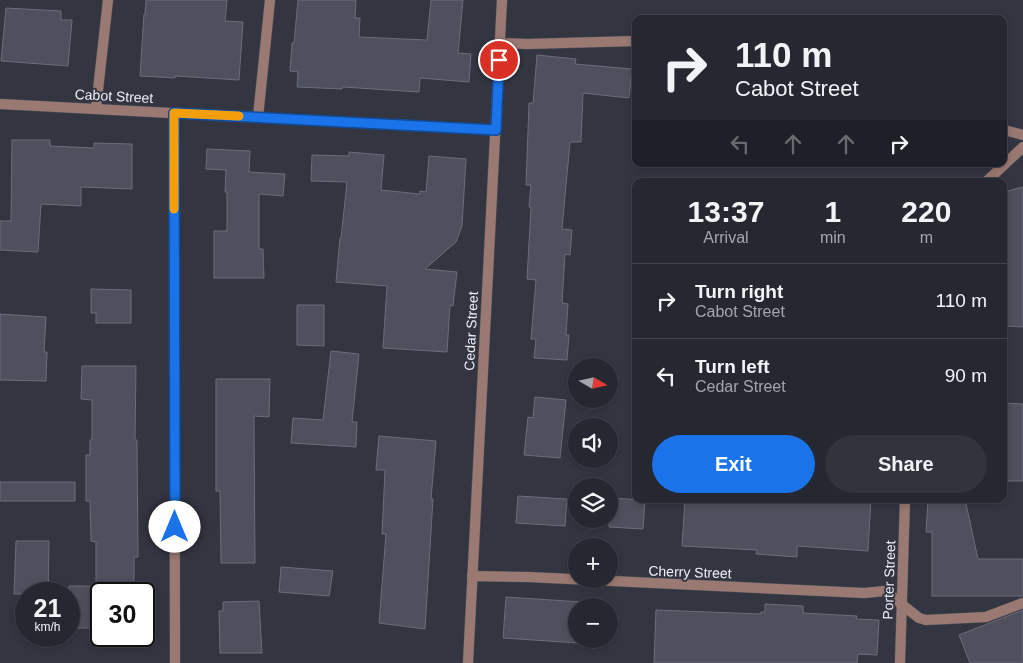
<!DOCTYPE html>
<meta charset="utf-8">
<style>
body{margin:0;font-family:Arial,sans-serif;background:#32343d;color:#f1f3f6;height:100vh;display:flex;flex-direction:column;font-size:19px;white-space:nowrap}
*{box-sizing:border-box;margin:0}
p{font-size:16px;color:#a4a6ab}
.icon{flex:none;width:28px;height:28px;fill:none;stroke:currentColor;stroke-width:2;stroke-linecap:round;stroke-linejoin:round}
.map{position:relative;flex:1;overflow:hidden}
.drawer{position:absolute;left:632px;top:178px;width:375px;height:325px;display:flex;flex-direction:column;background:#262831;border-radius:10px;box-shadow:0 2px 8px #0003,0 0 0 1px #42444d}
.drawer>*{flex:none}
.top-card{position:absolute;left:632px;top:15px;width:375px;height:152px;border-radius:10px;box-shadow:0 2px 8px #0003,0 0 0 1px #42444d;background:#262831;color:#f1f3f6;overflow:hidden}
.needle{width:32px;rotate:99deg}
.buttons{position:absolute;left:568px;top:358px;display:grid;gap:10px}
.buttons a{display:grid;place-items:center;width:50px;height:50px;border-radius:50%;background:#262831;box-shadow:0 2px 8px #0003,0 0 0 1px #42444d;font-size:25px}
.speed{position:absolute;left:15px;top:582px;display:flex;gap:10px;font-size:25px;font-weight:700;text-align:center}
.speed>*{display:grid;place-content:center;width:65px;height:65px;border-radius:50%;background:#262831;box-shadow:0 2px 8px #0003,0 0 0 1px #42444d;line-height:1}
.speed small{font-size:12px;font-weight:400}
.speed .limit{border:2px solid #111;border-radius:8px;background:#fff;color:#111}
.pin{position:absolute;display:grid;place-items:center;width:42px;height:42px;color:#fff;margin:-21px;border:2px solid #fff;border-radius:50%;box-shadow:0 1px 5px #0007}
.me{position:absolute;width:55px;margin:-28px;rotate:0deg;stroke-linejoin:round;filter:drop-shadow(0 0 4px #0008)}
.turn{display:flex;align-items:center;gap:18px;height:105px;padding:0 20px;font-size:22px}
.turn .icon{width:65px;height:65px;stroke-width:2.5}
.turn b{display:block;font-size:35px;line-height:42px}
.lanes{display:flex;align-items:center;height:48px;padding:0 20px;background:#0003;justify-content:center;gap:25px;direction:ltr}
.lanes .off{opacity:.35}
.eta{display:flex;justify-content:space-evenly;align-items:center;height:85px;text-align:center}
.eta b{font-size:30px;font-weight:800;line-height:35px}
.primary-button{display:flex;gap:10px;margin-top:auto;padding:10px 20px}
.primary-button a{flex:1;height:58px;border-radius:30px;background:#1a73e8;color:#fff;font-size:20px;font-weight:800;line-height:58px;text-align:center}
.primary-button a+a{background:#32343d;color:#f1f3f6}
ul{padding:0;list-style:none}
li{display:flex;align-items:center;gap:15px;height:75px;padding:0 20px;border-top:1px solid #42444d}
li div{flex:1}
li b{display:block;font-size:19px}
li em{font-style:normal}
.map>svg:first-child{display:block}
.building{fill:#4e515d;stroke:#6a6e7a}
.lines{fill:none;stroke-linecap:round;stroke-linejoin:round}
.service-casing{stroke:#51545e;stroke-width:11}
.minor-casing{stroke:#51545e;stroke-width:11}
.service{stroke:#9a7972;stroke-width:10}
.minor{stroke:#9a7972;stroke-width:10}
.route-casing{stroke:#114b97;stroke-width:12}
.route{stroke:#1a73e8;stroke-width:9}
.slow{stroke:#f59e0b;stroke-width:9}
.labels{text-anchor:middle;stroke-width:4;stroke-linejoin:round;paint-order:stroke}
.street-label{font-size:14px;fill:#eef0f7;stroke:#333641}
</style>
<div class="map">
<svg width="1023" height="663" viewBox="0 0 1023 663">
<rect width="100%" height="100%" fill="#333641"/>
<path class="building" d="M146,0H227L225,21L243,22L239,80L175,76V78L140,76L144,14H145Z
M298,0H356L355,18H360L359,37L427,40L431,0H463L458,53L471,54L469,82L420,78L419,92L343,87L342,89L297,87L298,72L290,71L292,43H294Z
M6,8L61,11V20H72L68,66L1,61Z
M537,55L576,59L575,64L632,69L629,98L583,93L581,142H570L562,229L572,230L570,255L565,254L562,303L568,304L566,335H569L567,360L534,358L536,339H531L536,280L527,279L531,207H529L531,185H526L529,103H533Z
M12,140H50V146L94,148V143L132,144V189L81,187V206L41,204L38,252L0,250V221H11Z
M207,149L250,151L249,172L285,174L283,196L259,194V249H263L264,278H214V231H227V192H225L226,170L206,169Z
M349,152L384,155L381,190L420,194V191L426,192L429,156L466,159L462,226L456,242L425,269L457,272L453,306L450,305L447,352L383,348L387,286L336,282L340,238H341L347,182L311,181L312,155L349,156Z
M1023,187V327L1004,326V192Z
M91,289L131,290V323H96V313H91Z
M297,305H324V346L297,345Z
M0,314L46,317L44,352H47L46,381L0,380Z
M331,351L359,354L352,422H357L356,447L291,443L293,418L323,420Z
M82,366H136L135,440H137L138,557H134V594H101V628H72V620H69V586H96V542L91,541L90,501H86V455H90V440H92V400L81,399Z
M216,379H270L269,417L254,416L255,563H221L220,491H216Z
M535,397L566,400L560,458L524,455L528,417L533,418Z
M1004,403L1023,404V481H1004Z
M379,436L436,441L431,499H433L425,629L379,623L386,534H382L385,470H376Z
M0,482H75V501H0Z
M518,496L567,499L565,526L516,523Z
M609,498L645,500L643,529L609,527Z
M685,499H871L868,551L797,546V557L756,554L757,550L682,546Z
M928,499H965L978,559H1023V596H932V532H926Z
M16,541H49L48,594H14Z
M281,567L333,571L329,596L279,592Z
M506,597L582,602L581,606H576V639H579L578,643L503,638Z
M259,601L262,653H220L219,611H223V602Z
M765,604L803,606V613L857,616L856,619L879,620L877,655L858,654L857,663H654L656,610L760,614L761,612H765Z
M1023,610V663H970L959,635Z"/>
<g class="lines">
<defs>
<path id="service" d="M1004,130L1023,135"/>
<path id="minor" d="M500,43L527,44L636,41
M0,104L496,130
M96,108L108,0
M174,113L175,663
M258,117L270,0
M987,181L1023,147
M472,576L528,577L864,593L885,591L919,618L926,620L986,617L1023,603
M468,663L502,0
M900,663L905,499"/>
</defs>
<use href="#service" class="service-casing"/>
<use href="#minor" class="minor-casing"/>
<use href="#service" class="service"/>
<use href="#minor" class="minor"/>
</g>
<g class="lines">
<defs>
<path id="route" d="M175,527L174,113L496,130L499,60"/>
</defs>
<use href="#route" class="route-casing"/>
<use href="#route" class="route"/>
<path class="slow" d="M174,209V113L239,116"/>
</g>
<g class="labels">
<g class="street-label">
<text transform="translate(114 96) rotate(3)" y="5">Cabot Street</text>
<text transform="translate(471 331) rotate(-87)" y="5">Cedar Street</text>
<text transform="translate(690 572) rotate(2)" y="5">Cherry Street</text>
<text transform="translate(889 580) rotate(-88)" y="5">Porter Street</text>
</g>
</g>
</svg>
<div class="buttons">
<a><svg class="needle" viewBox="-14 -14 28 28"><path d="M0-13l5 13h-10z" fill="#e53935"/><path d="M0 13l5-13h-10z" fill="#a4a6ab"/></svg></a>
<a><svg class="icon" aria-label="sound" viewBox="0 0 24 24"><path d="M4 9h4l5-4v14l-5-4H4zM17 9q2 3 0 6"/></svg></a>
<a><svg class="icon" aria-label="layers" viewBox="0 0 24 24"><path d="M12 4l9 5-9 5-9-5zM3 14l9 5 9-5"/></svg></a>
<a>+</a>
<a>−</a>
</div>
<div class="speed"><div>21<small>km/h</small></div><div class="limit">30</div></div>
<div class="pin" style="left:499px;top:60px;background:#d93025"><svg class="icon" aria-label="arrive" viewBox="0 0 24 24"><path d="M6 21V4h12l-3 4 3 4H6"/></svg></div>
<svg class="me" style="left:175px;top:527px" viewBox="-20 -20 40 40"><circle r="19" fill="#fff"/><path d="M0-13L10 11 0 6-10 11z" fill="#1a73e8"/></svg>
<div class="top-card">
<div class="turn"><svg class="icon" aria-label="right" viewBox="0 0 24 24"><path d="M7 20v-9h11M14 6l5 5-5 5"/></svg><div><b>110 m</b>Cabot Street</div></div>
<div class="lanes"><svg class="icon off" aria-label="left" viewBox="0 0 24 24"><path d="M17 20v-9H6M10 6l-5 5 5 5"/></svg><svg class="icon off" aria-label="ahead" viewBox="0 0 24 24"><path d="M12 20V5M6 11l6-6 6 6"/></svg><svg class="icon off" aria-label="ahead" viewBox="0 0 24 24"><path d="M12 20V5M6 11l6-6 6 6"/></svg><svg class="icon" aria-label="right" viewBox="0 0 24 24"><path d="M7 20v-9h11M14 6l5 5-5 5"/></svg></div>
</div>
<section class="drawer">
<div class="eta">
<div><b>13:37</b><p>Arrival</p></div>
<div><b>1</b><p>min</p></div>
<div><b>220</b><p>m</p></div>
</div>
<ul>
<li><svg class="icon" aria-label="right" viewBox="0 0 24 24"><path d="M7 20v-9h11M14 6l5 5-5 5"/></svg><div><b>Turn right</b><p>Cabot Street</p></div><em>110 m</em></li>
<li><svg class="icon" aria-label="left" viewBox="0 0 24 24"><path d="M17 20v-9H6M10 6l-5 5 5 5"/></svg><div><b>Turn left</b><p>Cedar Street</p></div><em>90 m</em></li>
</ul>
<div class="primary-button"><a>Exit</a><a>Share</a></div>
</section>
</div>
